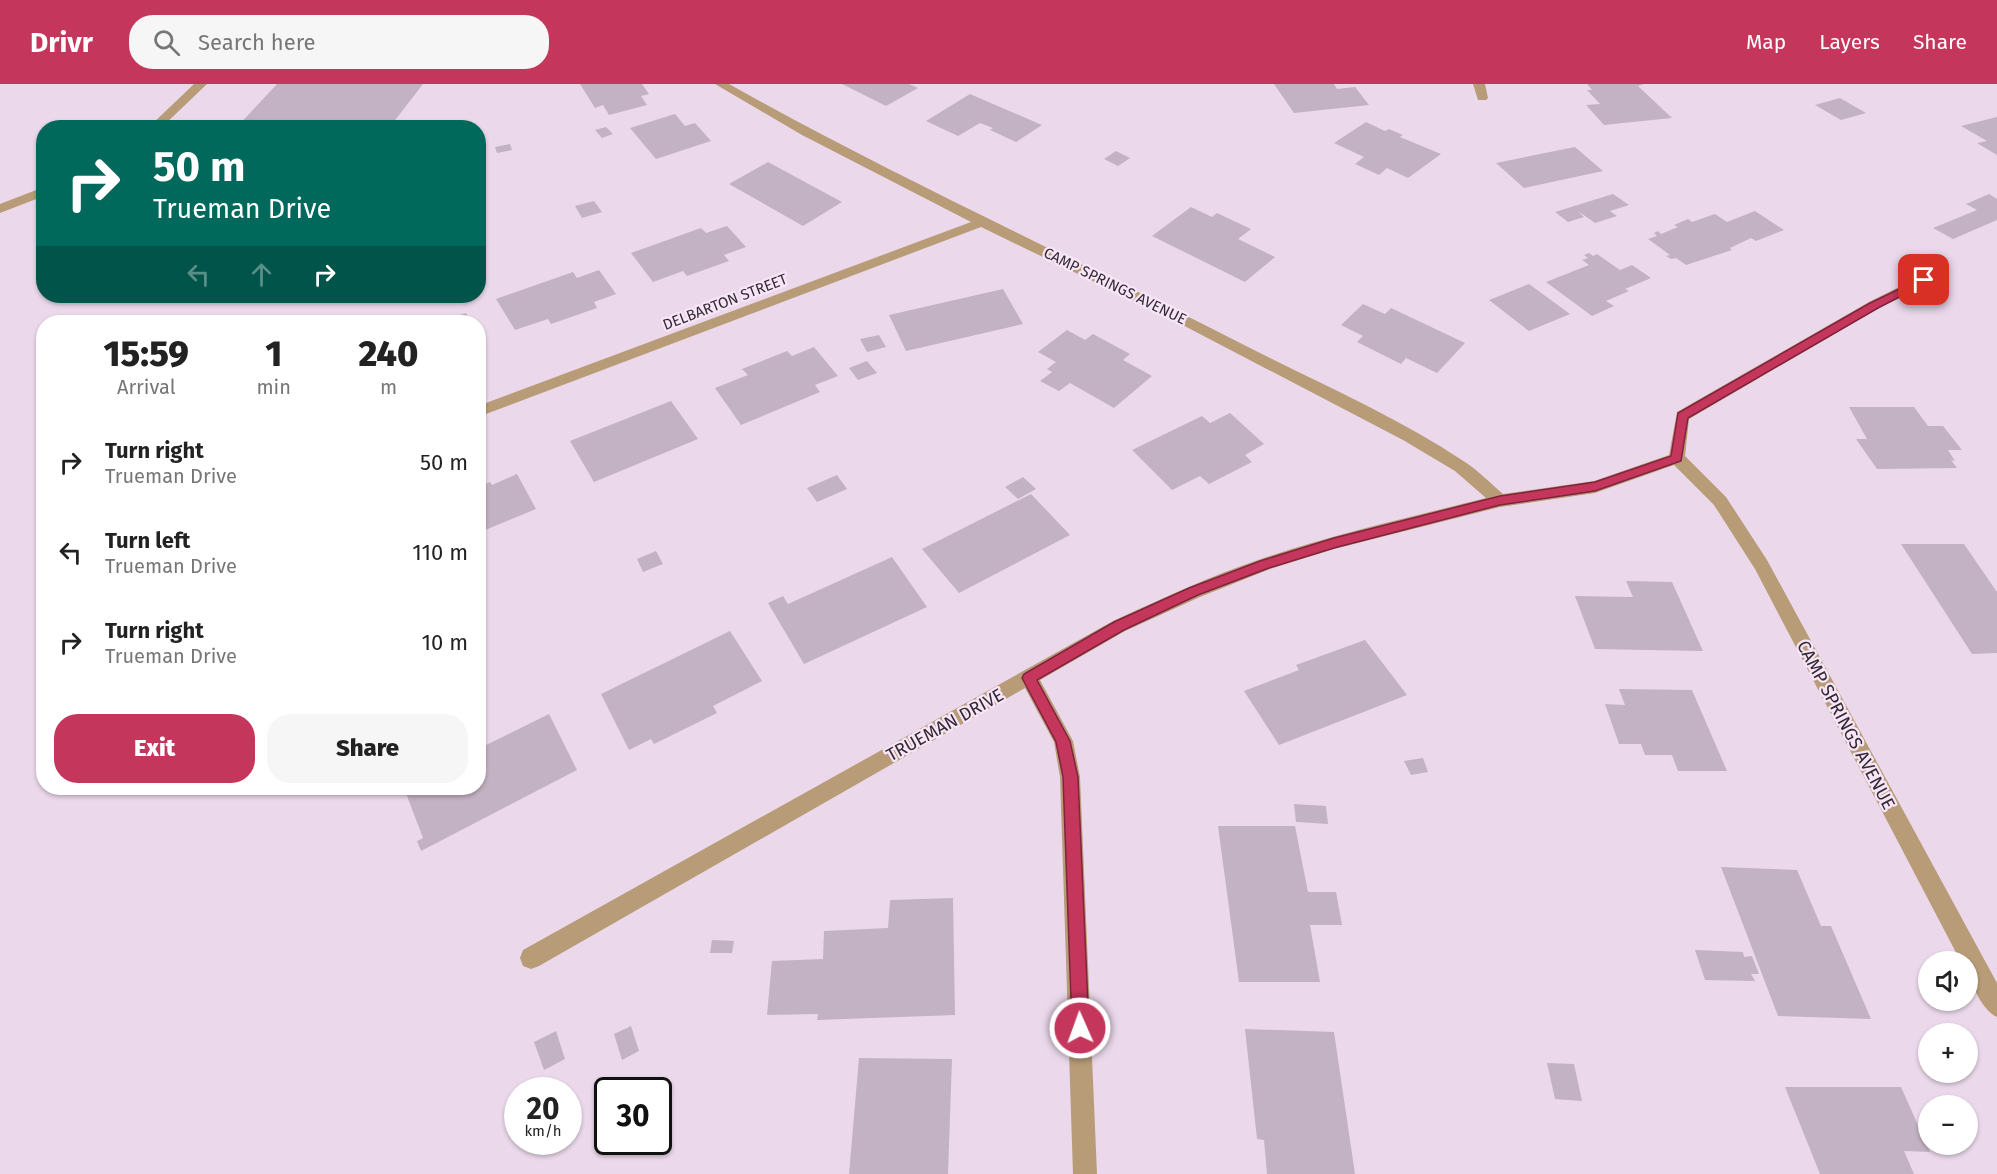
<!DOCTYPE html>
<meta charset="utf-8">
<style>
body{margin:0;font-family:"Fira Sans",sans-serif;background:#f6f6f6;color:#222;height:100vh;display:flex;flex-direction:column;font-size:22px;white-space:nowrap}
*{box-sizing:border-box;margin:0}
p{font-size:20px;color:#767676}
.icon{flex:none;width:33px;height:33px;fill:none;stroke:currentColor;stroke-width:2;stroke-linecap:round;stroke-linejoin:round}
.map{position:relative;flex:1;overflow:hidden}
.side{position:absolute;left:36px;top:231px;width:450px;height:480px;display:flex;flex-direction:column;background:#fff;border-radius:24px;box-shadow:0 2px 4px #0004}
.side>*{flex:none}
.guide{position:absolute;left:36px;top:36px;width:450px;height:183px;border-radius:24px;box-shadow:0 2px 4px #0004;background:#00695c;color:#fff;overflow:hidden}
.tools{position:absolute;left:1918px;top:867px;display:grid;gap:12px}
.tools a{display:grid;place-items:center;width:60px;height:60px;border-radius:50%;background:#fff;box-shadow:0 2px 4px #0004;font-size:30px}
.speed{position:absolute;left:504px;top:993px;display:flex;gap:12px;font-size:30px;font-weight:700;text-align:center}
.speed>*{display:grid;place-content:center;width:78px;height:78px;border-radius:50%;background:#fff;box-shadow:0 2px 4px #0004;line-height:1}
.speed small{font-size:15px;font-weight:400}
.speed .limit{border:3px solid #111;border-radius:9px;background:#fff;color:#111}
.pin{position:absolute;display:grid;place-items:center;width:51px;height:51px;color:#fff;margin:-26px;border-radius:12px;box-shadow:0 3px 9px #0006}
.me{position:absolute;width:66px;margin:-33px;rotate:358deg;stroke-linejoin:round;filter:drop-shadow(0 0 4px #0008)}
.turn{display:flex;align-items:center;gap:21px;height:126px;padding:0 18px;font-size:27px}
.turn .icon{width:78px;height:78px;stroke-width:2.5}
.turn b{display:block;font-size:42px;line-height:51px}
.lanes{display:flex;align-items:center;height:57px;padding:0 18px;background:#0003;justify-content:center;gap:30px;direction:ltr}
.lanes .off{opacity:.35}
.eta{display:flex;justify-content:space-evenly;align-items:center;height:102px;text-align:center}
.eta b{font-size:36px;font-weight:800;line-height:42px}
.button{display:flex;gap:12px;margin-top:auto;padding:12px 18px}
.button a{flex:1;height:69px;border-radius:24px;background:#c5365d;color:#fff;font-size:24px;font-weight:800;line-height:69px;text-align:center}
.button a+a{background:#f6f6f6;color:#222}
ul{padding:0;list-style:none}
li{display:flex;align-items:center;gap:18px;height:90px;padding:0 18px}
li div{flex:1}
li b{display:block;font-size:22px}
li em{font-style:normal}
header{display:flex;align-items:center;gap:36px;box-sizing:border-box;height:84px;padding:0 30px;background:#c5365d;color:#fff}
header strong{font-size:28px}
nav{display:flex;gap:33px;margin-inline-start:auto;font-size:21px}
.search{width:420px;height:54px;background:#f6f6f6;display:flex;align-items:center;gap:15px;box-sizing:border-box;padding:0 21px;border-radius:24px;color:#767676;font-size:22px}
.map>svg:first-child{display:block}
.building{fill:#c3b2c3}
.lines{fill:none;stroke-linecap:round;stroke-linejoin:round}
.lane{fill:#b79c77;fill-rule:evenodd}
.street{fill:#b79c77;fill-rule:evenodd}
.route{fill:#c5365d;stroke:#80233c;stroke-width:1.5}
.labels{text-anchor:middle;stroke-width:4.5;stroke-linejoin:round;paint-order:stroke}
.far-street-label{font-size:15px;fill:#312a31;stroke:#f8e6f8}
.street-label{font-size:18px;fill:#312a31;stroke:#f8e6f8}
</style>
<header>
<strong>Drivr</strong>
<div class="search"><svg class="icon" aria-label="search" viewBox="0 0 24 24"><circle cx="10" cy="10" r="6"/><path d="M15 15l6 6"/></svg>Search here</div>
<nav><a>Map</a><a>Layers</a><a>Share</a></nav>
</header>
<div class="map">
<svg width="1997" height="1090" viewBox="0 0 1997 1090">
<rect width="100%" height="100%" fill="#ebd9eb"/>
<path class="building" d="M277,0H423L389,44H236Z
M580,0H642L649,10L641,12L647,21L609,31L603,21L595,24Z
M842,0H909L918,4L886,22Z
M1274,0H1334L1337,5L1355,3L1369,21L1294,29Z
M1587,0H1644L1638,2L1672,34L1604,41L1586,21L1600,20L1587,6H1592Z
M970,10L1042,41L1016,58L990,46L993,44L980,39L958,52L926,37Z
M1840,14L1866,29L1841,36L1815,21Z
M675,30L685,42L695,39L711,57L656,75L630,44Z
M1997,33V71L1977,59L1987,57L1961,42Z
M1366,38L1385,47L1389,45L1403,51L1400,53L1441,70L1408,94L1387,84L1379,91L1355,80L1364,73L1334,59Z
M606,43L613,50L602,54L595,46Z
M510,60L512,66L497,69L495,63Z
M1575,63L1603,87L1524,104L1496,79Z
M1116,67L1130,74L1118,82L1104,75Z
M768,78L842,118L803,142L729,100Z
M1613,110L1629,121L1610,127L1617,132L1595,139L1578,127L1584,133L1568,138L1555,128Z
M1989,110L1997,115V136L1953,155L1933,144L1977,126L1966,120Z
M594,117L602,128L582,134L575,122Z
M1191,123L1212,133L1217,129L1251,145L1238,155L1275,173L1245,198L1152,152Z
M1755,127L1784,146L1756,157L1751,154L1730,164L1732,166L1686,181L1676,174L1671,175L1666,172L1670,171L1648,155L1657,152L1654,149L1658,147L1661,150L1678,143L1674,141L1688,135L1692,138L1715,130L1727,138Z
M727,142L746,163L724,171L729,177L687,192L683,187L653,198L631,169L701,144L706,149Z
M1589,169L1593,172L1597,170L1620,186L1632,181L1651,194L1625,205L1629,207L1606,217L1614,222L1592,232L1546,198L1589,181L1582,176L1588,174L1584,171Z
M599,186L616,210L594,218L597,224L551,240L548,235L515,246L496,215L573,188L577,194Z
M1529,200L1570,230L1529,247L1489,216Z
M1003,205L1023,240L906,267L889,231Z
M1363,220L1385,230L1391,224L1465,259L1437,289L1406,274L1401,280L1357,258L1363,252L1341,241Z
M466,229L471,238H440Z
M1067,246L1085,256L1093,250L1130,270L1123,276L1152,292L1114,324L1070,299L1059,307L1040,297L1052,288L1047,285L1056,278L1038,268Z
M879,251L886,263L867,268L860,255Z
M814,263L838,292L815,301L820,308L741,341L715,304L748,291L742,285L787,267L792,272Z
M867,277L877,289L858,296L849,284Z
M671,317L698,355L594,398L570,357Z
M1849,323H1914L1928,342H1943L1962,366H1948L1955,377L1951,376L1957,384L1877,385L1856,355H1867Z
M1230,329L1264,360L1245,371L1252,378L1209,400L1200,392L1172,406L1132,366L1202,332L1210,339Z
M517,390L536,425L478,449V403L490,398L492,401Z
M837,391L847,405L817,418L807,404Z
M1023,393L1036,405L1018,415L1005,403Z
M1031,410L1070,451L959,509L922,465Z
M1901,460H1964L1997,508V569L1972,570Z
M656,467L663,480L643,488L637,475Z
M892,473L927,523L804,580L768,519L783,512L788,520Z
M1626,497L1672,498L1703,567L1595,565L1575,512L1633,513Z
M730,547L762,597L713,622L717,629L654,660L651,655L629,666L601,610Z
M1365,556L1407,611L1279,661L1244,607L1299,586L1296,581Z
M1619,605L1692,606L1727,687H1678L1672,671H1645L1641,660H1619L1605,620L1625,621Z
M549,630L577,686L421,767L417,757L423,754L404,704H478V665Z
M1423,674L1428,688L1411,691L1404,677Z
M1294,720L1326,722L1328,740L1296,738Z
M1218,742H1295L1308,808H1336L1342,841H1310L1320,898H1239Z
M1721,783L1797,786L1821,842H1831L1871,935L1778,932Z
M953,814L955,931L817,936L818,930L767,931L772,877L823,875L824,847L888,844L890,816Z
M712,856L734,857L732,869H710Z
M1695,866L1743,868L1744,873L1752,872L1759,890H1751L1755,897L1705,896Z
M631,942L639,967L622,976L614,950Z
M1245,945L1334,948L1355,1090H1267L1264,1056L1257,1055Z
M556,947L565,975L544,986L534,958Z
M859,974L952,975L948,1090H849Z
M1547,979L1574,980L1582,1017L1555,1015Z
M1785,1003H1901L1930,1068L1904,1067L1914,1090H1820Z"/>
<g class="lines">
<path class="lane" d="M194,0H207L161,44H148Z
M44,103V112L0,129V120Z"/>
<path class="street" d="M715,0H729C900,96 1078,176 1252,265C1323,301 1399,334 1465,378C1479,387 1491,400 1503,410L1594,397L1669,371L1677,328L1869,218L1935,185H1945L1947,188L1945,191L1879,224L1689,335L1685,372L1726,413L1767,476L1997,899V933C1981,926 1968,895 1968,878H1961L1755,485L1714,421L1674,381L1595,409L1500,423L1334,465L1270,485L1200,513L1125,547L1040,596L1073,657L1080,693L1097,1090H1073L1060,693L1054,658L1025,604L539,882L531,885L523,882L520,874L523,866L1113,537C1161,515 1210,492 1261,475C1334,450 1411,433 1486,414L1455,387L1403,356L1175,237L981,143L478,333V322L971,138L802,51Z
M1473,0H1485L1488,14L1486,16H1478Z"/>
</g>
<path class="route" d="M1924,193L1929,196L1927,199L1878,224L1688,334L1681,377L1595,407L1500,421L1334,464L1269,484L1198,511L1124,546L1037,596L1070,657L1078,693L1089,944L1087,950L1080,953L1074,950L1072,944L1063,693L1056,658L1022,594L1024,590L1114,538L1189,504L1260,477L1334,454L1500,412L1595,398L1671,372L1678,329L1870,219Z"/>
<g class="labels">
<g class="far-street-label">
<text transform="translate(1115 202) rotate(26)" y="5">CAMP SPRINGS AVENUE</text>
<text transform="translate(725 218) rotate(-21)" y="5">DELBARTON STREET</text>
</g>
<g class="street-label">
<text transform="translate(945 641) rotate(-29)" y="6">TRUEMAN DRIVE</text>
<text transform="translate(1846 641) rotate(62)" y="6">CAMP SPRINGS AVENUE</text>
</g>
</g>
</svg>
<div class="tools">
<a><svg class="icon" aria-label="sound" viewBox="0 0 24 24"><path d="M4 9h4l5-4v14l-5-4H4zM17 9q2 3 0 6"/></svg></a>
<a>+</a>
<a>−</a>
</div>
<div class="speed"><div>20<small>km/h</small></div><div class="limit">30</div></div>
<div class="pin" style="left:1924px;top:196px;background:#d93025"><svg class="icon" aria-label="arrive" viewBox="0 0 24 24"><path d="M6 21V4h12l-3 4 3 4H6"/></svg></div>
<svg class="me" style="left:1080px;top:944px" viewBox="-20 -20 40 40"><circle r="17" fill="#c5365d" stroke="#fff" stroke-width="3"/><path d="M0-11L8 9 0 5-8 9z" fill="#fff"/></svg>
<div class="guide">
<div class="turn"><svg class="icon" aria-label="right" viewBox="0 0 24 24"><path d="M7 20v-9h11M14 6l5 5-5 5"/></svg><div><b>50 m</b>Trueman Drive</div></div>
<div class="lanes"><svg class="icon off" aria-label="left" viewBox="0 0 24 24"><path d="M17 20v-9H6M10 6l-5 5 5 5"/></svg><svg class="icon off" aria-label="ahead" viewBox="0 0 24 24"><path d="M12 20V5M6 11l6-6 6 6"/></svg><svg class="icon" aria-label="right" viewBox="0 0 24 24"><path d="M7 20v-9h11M14 6l5 5-5 5"/></svg></div>
</div>
<section class="side">
<div class="eta">
<div><b>15:59</b><p>Arrival</p></div>
<div><b>1</b><p>min</p></div>
<div><b>240</b><p>m</p></div>
</div>
<ul>
<li><svg class="icon" aria-label="right" viewBox="0 0 24 24"><path d="M7 20v-9h11M14 6l5 5-5 5"/></svg><div><b>Turn right</b><p>Trueman Drive</p></div><em>50 m</em></li>
<li><svg class="icon" aria-label="left" viewBox="0 0 24 24"><path d="M17 20v-9H6M10 6l-5 5 5 5"/></svg><div><b>Turn left</b><p>Trueman Drive</p></div><em>110 m</em></li>
<li><svg class="icon" aria-label="right" viewBox="0 0 24 24"><path d="M7 20v-9h11M14 6l5 5-5 5"/></svg><div><b>Turn right</b><p>Trueman Drive</p></div><em>10 m</em></li>
</ul>
<div class="button"><a>Exit</a><a>Share</a></div>
</section>
</div>
